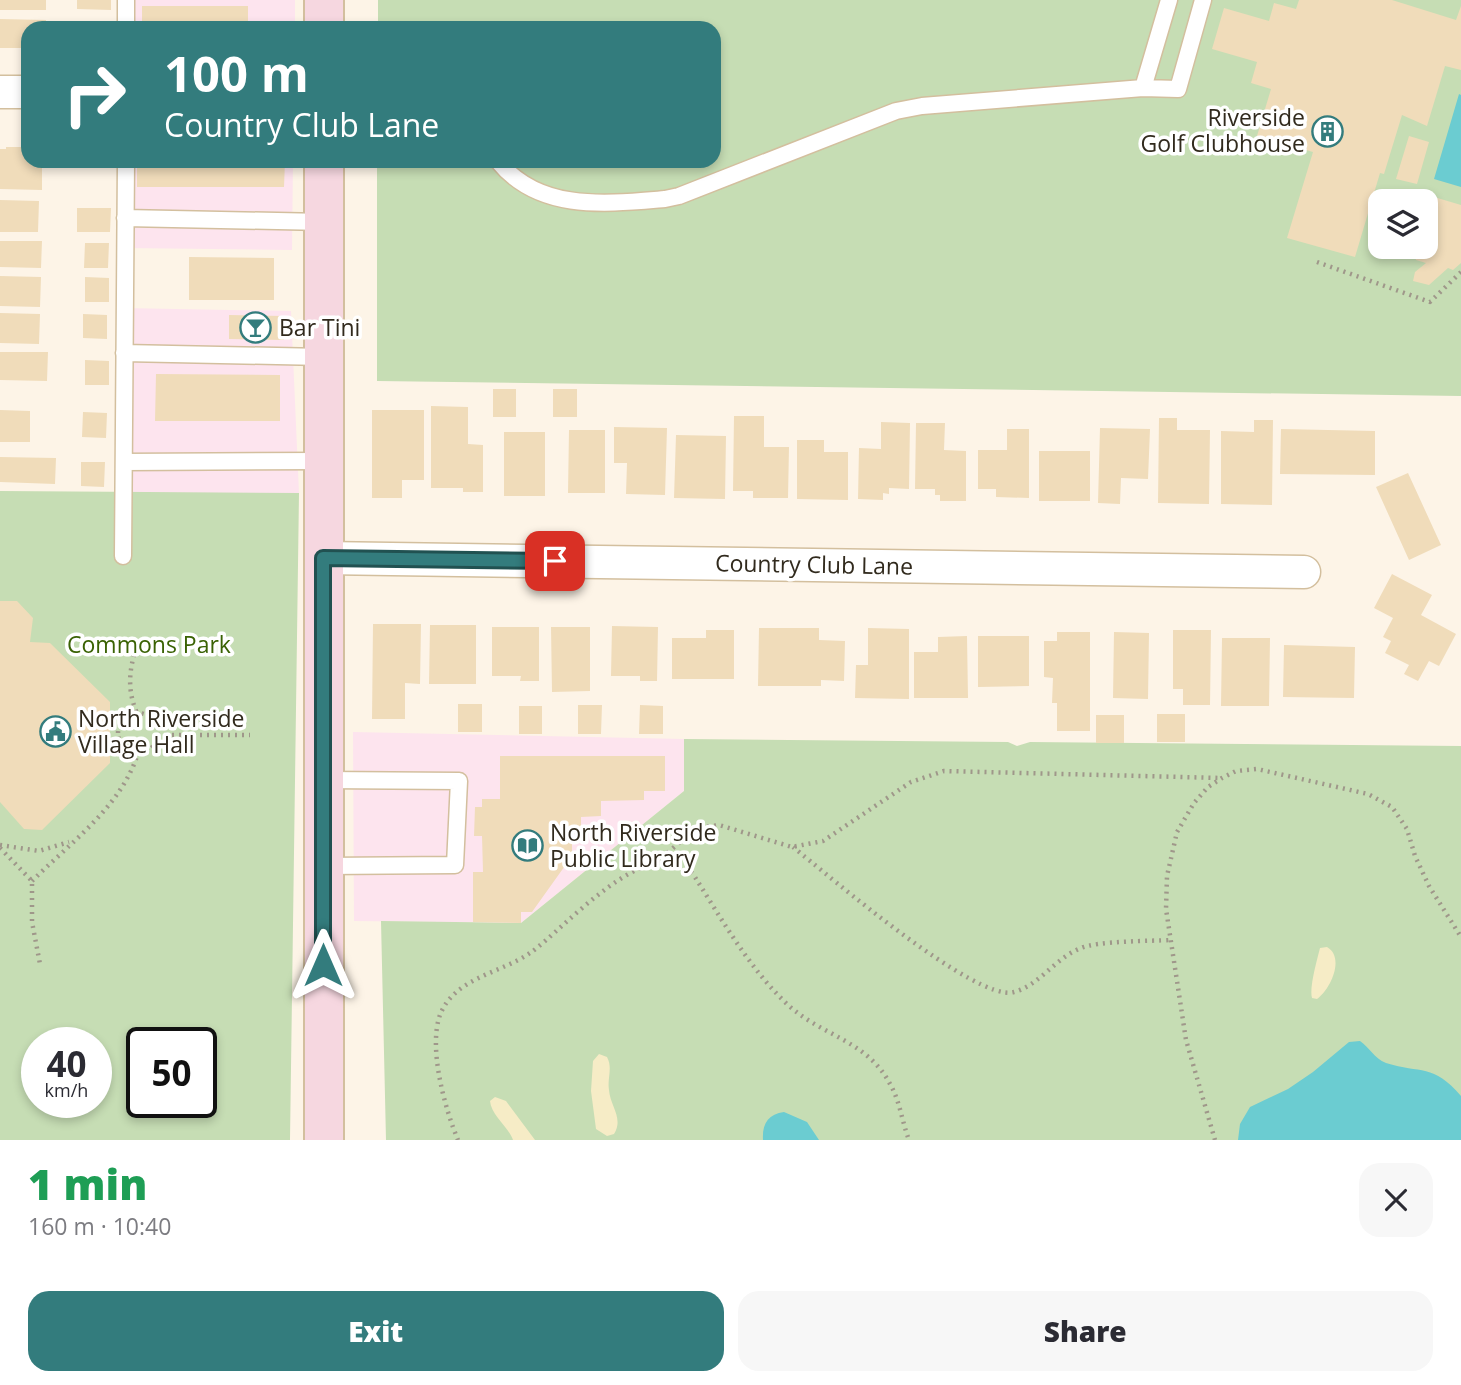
<!DOCTYPE html>
<meta charset="utf-8">
<style>
body{margin:0;font-family:"Open Sans",sans-serif;background:#f7f7f7;color:#2b2b33;height:100vh;display:flex;flex-direction:column;font-size:26px;white-space:nowrap}
*{box-sizing:border-box;margin:0}
p{font-size:23px;color:#7c7c81}
.icon{flex:none;width:38px;height:38px;fill:none;stroke:currentColor;stroke-width:2;stroke-linecap:round;stroke-linejoin:round}
.map{position:relative;height:1140px;overflow:hidden}
.sheet{display:flex;flex-direction:column;background:#fff;flex:1}
.sheet>*{flex:none}
.top-card{position:absolute;left:21px;top:21px;width:700px;height:147px;border-radius:21px;box-shadow:0 4px 10px #0003;background:#337c7d;color:#fff;overflow:hidden}
.controls{position:absolute;left:1368px;top:189px;display:grid;gap:14px}
.controls a{display:grid;place-items:center;width:70px;height:70px;border-radius:14px;background:#fff;box-shadow:0 4px 10px #0003;font-size:35px}
.speed{position:absolute;left:21px;top:1027px;display:flex;gap:14px;font-size:35px;font-weight:700;text-align:center}
.speed>*{display:grid;place-content:center;width:91px;height:91px;border-radius:50%;background:#fff;box-shadow:0 4px 10px #0003;line-height:1}
.speed small{font-size:18px;font-weight:400}
.speed .limit{border:4px solid #111;border-radius:10px;background:#fff;color:#111}
.pin{position:absolute;display:grid;place-items:center;width:60px;height:60px;color:#fff;margin:-30px;border-radius:14px;box-shadow:0 4px 10px #0006}
.me{position:absolute;width:77px;margin:-38px;rotate:0deg;stroke-linejoin:round;filter:drop-shadow(0 0 5px #0008)}
.turn{display:flex;align-items:center;gap:24px;height:147px;padding:0 28px;font-size:32px}
.turn .icon{width:91px;height:91px;stroke-width:2.5}
.turn b{display:block;font-size:49px;line-height:60px}
.round{display:grid;place-items:center;flex:none;width:74px;height:74px;border-radius:21px;background:#f7f7f7}
.head{display:flex;align-items:center;justify-content:space-between;height:119px;padding:0 28px}
h1{font-size:42px;font-weight:800;line-height:52px;color:#1e9e55}
.primary-button{display:flex;gap:14px;margin-top:auto;padding:14px 28px}
.primary-button a{flex:1;height:80px;border-radius:21px;background:#337c7d;color:#fff;font-size:28px;font-weight:800;line-height:80px;text-align:center}
.primary-button a+a{background:#f7f7f7;color:#2b2b33}
.map>svg:first-child{display:block}
.commercial{fill:#fde4ee}
.green{fill:#c6ddb4;fill-rule:evenodd}
.sand{fill:#f6ecc6}
.water{fill:#6bccd1}
.building{fill:#f0dcba}
.lines{fill:none;stroke-linecap:round;stroke-linejoin:round}
.lane-casing{stroke:#d3bf9e;stroke-width:19}
.street-casing{stroke:#d3bf9e;stroke-width:35}
.secondary-casing{stroke:#d3bf9e;stroke-width:42}
.path{stroke:#9f978a;stroke-width:4.5;stroke-dasharray:2 5;stroke-linecap:butt}
.lane{stroke:#fff;stroke-width:16}
.street{stroke:#fff;stroke-width:32}
.secondary{stroke:#f6d7e0;stroke-width:38}
.route-casing{stroke:#215151;stroke-width:18}
.route{stroke:#337c7d;stroke-width:12}
.labels{text-anchor:middle;stroke-width:7;stroke-linejoin:round;paint-order:stroke}
.poi-label{font-size:23px;fill:#312a1d;stroke:#fff;text-anchor:start}
.street-label{font-size:23px;fill:#312a1d;stroke:#fff}
.park-label{font-size:23px;fill:#3a6204;stroke:#fff}
</style>
<div class="map">
<svg width="1461" height="1140" viewBox="0 0 1461 1140">
<rect width="100%" height="100%" fill="#fdf4e7"/>
<path class="commercial" d="M125,0H295V28H125Z
M124,161H293L292,250L124,248Z
M123,308L291,311L299,493H122Z
M353,732L684,739V791L521,923L354,921Z"/>
<path class="green" d="M378,0H1461V396L377,381V161H714V28H378ZM1381,201H1426V247H1381Z
M0,491L299,493L290,1140H0ZM37,1043H96V1102H37ZM142,1043H201V1102H142Z
M684,739L1008,742L1017,746L1030,742L1461,746V1140H386L381,921L521,923L684,791Z"/>
<path class="sand" d="M1327,947C1345,957 1331,989 1317,999L1312,998C1309,988 1317,960 1320,948Z
M599,1054L607,1057C613,1068 607,1078 609,1090C610,1106 624,1118 614,1134L607,1136L596,1129L591,1091L593,1061Z
M495,1097L506,1101L535,1140H513C508,1126 491,1115 490,1101Z"/>
<path class="water" d="M1459,94L1461,95V187L1434,179Z
M1360,1041C1370,1048 1374,1058 1386,1063C1421,1074 1433,1063 1461,1096V1140H1238L1240,1124L1250,1107L1288,1089L1313,1072L1349,1042Z
M784,1112L807,1122L819,1140H763C762,1124 768,1114 784,1112Z"/>
<path class="building" d="M0,0H46V10H0Z
M77,0H111V10L77,9Z
M1299,0H1392L1456,20L1461,6V70L1445,66L1427,126L1402,115L1384,174L1380,173L1355,257L1287,238L1313,152L1257,136L1271,89L1251,83L1257,62L1212,49L1224,8L1269,21L1274,3L1296,9Z
M142,6H248V28H142Z
M0,19L46,20V28H28V48H0Z
M1409,136L1429,142L1417,184L1396,179Z
M6,147H28V161H42V190L0,189V149H6Z
M137,161H285L284,187H137Z
M1434,197L1461,205V263L1453,270L1448,268L1429,285L1413,281L1415,272L1426,263L1416,260L1413,247H1426V205Z
M0,200L39,201L38,232H0Z
M77,208H111L110,232H77Z
M0,241H42L41,268L0,267Z
M85,243H109L108,268H84Z
M189,257L274,258V300H189Z
M0,276L41,277L40,307L0,306Z
M85,277L109,278V302H85Z
M0,313L40,314L39,344L0,343Z
M83,314L107,315V339L83,338Z
M229,315L284,316V340L229,339Z
M0,352H48L47,381L0,380Z
M85,360L109,361V385H85Z
M156,374L280,375V421H155Z
M493,389H516V417H493Z
M553,389H577V417H553Z
M431,406L468,407V444L483,445V492H463V488H431Z
M0,410L30,411V442H0Z
M372,410H424V480H402V498H372Z
M83,412L107,413L106,438L82,437Z
M734,416H764V447H789L788,498H753V491H733Z
M1159,418H1177V430H1210L1209,504L1158,503Z
M1254,420H1273L1272,505L1221,504V431L1254,432Z
M881,422L910,423L909,489L889,488V494L883,493V500L858,499L859,448L881,449Z
M916,423H945L944,450L966,451V501H940V495H935V489H915Z
M614,427L667,428L665,495L626,494L627,463H614Z
M1100,428L1150,429L1148,479L1121,478L1120,504L1098,503Z
M1007,429H1029V498L996,497V489H978V450H1007Z
M1281,429L1375,431V475L1280,474Z
M569,430H605V493H568Z
M504,432H545V496H504Z
M676,435L726,436L725,499L674,498Z
M797,440H824V452H848V500L797,499Z
M1039,451H1090V501H1039Z
M0,457L56,458L55,484L0,482Z
M81,462H105L104,487L81,486Z
M1408,473L1441,545L1409,560L1376,487Z
M1392,574L1432,595L1421,615L1456,634L1439,666L1429,661L1418,681L1404,674L1409,665L1385,653L1391,641L1383,637L1393,618L1374,608Z
M0,601H17L33,618L30,642L50,643L110,702V763L42,830L24,829L0,802Z
M373,624H421L420,684L405,683V719H372Z
M430,625H476V684H429Z
M612,626L658,627L657,681H640V676H611Z
M492,627H539V681H520L521,676H492Z
M551,627H590V691L552,692Z
M759,628H819V640L845,641L844,681L821,680V686H758Z
M868,628L909,629V699L855,698L856,665H868Z
M706,630H734V679H672V638H706Z
M1173,630H1211L1210,705H1183V689H1173Z
M1057,632H1090V731H1057V703H1052L1053,678L1044,677V641H1057Z
M1114,632L1149,633L1148,699L1113,698Z
M967,636L968,698H914V652H938V637Z
M978,636H1029V686L978,687Z
M1222,638H1270L1269,706H1221Z
M1284,645L1355,647L1354,698L1283,697Z
M458,704H482V732H458Z
M578,705H602L601,734H578Z
M640,705L663,706V734H639Z
M519,706H542V734H519Z
M1157,714H1185V742H1157Z
M1096,715H1124V743H1096Z
M500,756H665V791H644V800L601,801V816L581,817V834H572V856L532,912H521V923L473,922V872H483L482,836H474L475,807H482V799H500Z"/>
<g class="lines">
<defs>
<path id="lane" d="M126,0V28
M1143,88L1169,0
M498,161C539,212 606,204 665,199L679,196L896,111L922,106L1143,88L1178,89L1203,0
M125,218L324,222
M124,353L323,357
M124,462L323,461
M123,556L126,161
M324,866L455,865L459,781L324,780"/>
<path id="street" d="M0,92H28
M323,558L1304,572"/>
<path id="secondary" d="M324,0V28
M324,1140V161"/>
</defs>
<use href="#lane" class="lane-casing"/>
<use href="#street" class="street-casing"/>
<use href="#secondary" class="secondary-casing"/>
<path class="path" d="M1317,262L1430,302L1461,272
M136,648C129,671 127,690 137,713
M118 733a20 20 0 1 1 40 0a20 20 0 1 1-40 0Z
M158,735H250
M0,845L39,851L69,842
M793,847C828,875 976,1003 1014,992C1040,985 1055,958 1081,948C1097,941 1151,941 1171,940
M0,848L32,881V922L40,964
M657,862L696,828L719,825L792,847L823,841L911,782L944,771L1221,778
M32,881C70,843 122,806 138,753
M458,1140C445,1109 428,1048 440,1015C454,978 501,973 530,953C565,929 649,828 693,874C721,918 749,968 787,1004C821,1036 867,1040 890,1084C900,1101 902,1122 909,1140
M1215,1140L1186,1040L1166,909L1167,876L1177,832L1194,803L1208,787L1222,778L1236,771L1257,769L1368,794L1392,807L1407,829L1415,856L1429,886L1461,937"/>
<use href="#lane" class="lane"/>
<use href="#street" class="street"/>
<use href="#secondary" class="secondary"/>
</g>
<g class="lines">
<defs>
<path id="route" d="M323,965V558L555,561"/>
</defs>
<use href="#route" class="route-casing"/>
<use href="#route" class="route"/>
</g>
<defs>
<symbol id="building-ring" viewBox="-11 -11 22 22"><circle r="9.5" fill="#fff" stroke="#337c7d" stroke-width="1.5"/><path d="M-4-6H4V6H1V3H-1V6H-4ZM-2.5-4.3h1.7v1.8h-1.7ZM.8-4.3h1.7v1.8H.8ZM-2.5-1h1.7V.8h-1.7ZM.8-1h1.7V.8H.8Z" fill="#337c7d"/></symbol>
<symbol id="bar-ring" viewBox="-11 -11 22 22"><circle r="9.5" fill="#fff" stroke="#337c7d" stroke-width="1.5"/><path d="M-6-5H6L.8 .8V4.5H3.5V6h-7V4.5H-.8V.8Z" fill="#337c7d"/></symbol>
<symbol id="civic-ring" viewBox="-11 -11 22 22"><circle r="9.5" fill="#fff" stroke="#337c7d" stroke-width="1.5"/><path d="M-.6-6.5H3V-4.5H.6V-3L4-1V1h2V6H-6V1h2V-1L-.6-3ZM-1.2 2.5V6h2.4V2.5Z" fill="#337c7d"/></symbol>
<symbol id="library-ring" viewBox="-11 -11 22 22"><circle r="9.5" fill="#fff" stroke="#337c7d" stroke-width="1.5"/><path d="M-6-4Q-3-5.5-.7-3.5V5Q-3 3-6 4ZM6-4Q3-5.5 .7-3.5V5Q3 3 6 4Z" fill="#337c7d"/></symbol>
</defs>
<g fill-rule="evenodd">
<use href="#building-ring" x="1310" y="114" width="35" height="35"/>
<use href="#bar-ring" x="238" y="310" width="35" height="35"/>
<use href="#civic-ring" x="38" y="714" width="35" height="35"/>
<use href="#library-ring" x="510" y="828" width="35" height="35"/>
</g>
<g class="labels">
<g class="poi-label">
<text x="1305" y="126" text-anchor="end">Riverside<tspan x="1305" dy="26">Golf Clubhouse</tspan></text>
<text x="279" y="336">Bar Tini</text>
<text x="78" y="727">North Riverside<tspan x="78" dy="26">Village Hall</tspan></text>
<text x="550" y="841">North Riverside<tspan x="550" dy="26">Public Library</tspan></text>
</g>
<g class="street-label">
<text transform="translate(814 565) rotate(1)" y="8">Country Club Lane</text>
</g>
<g class="park-label">
<text x="149" y="653">Commons Park</text>
</g>
</g>
</svg>
<div class="controls">
<a><svg class="icon" aria-label="layers" viewBox="0 0 24 24"><path d="M12 4l9 5-9 5-9-5zM3 14l9 5 9-5"/></svg></a>
</div>
<div class="speed"><div>40<small>km/h</small></div><div class="limit">50</div></div>
<div class="pin" style="left:555px;top:561px;background:#d93025"><svg class="icon" aria-label="arrive" viewBox="0 0 24 24"><path d="M6 21V4h12l-3 4 3 4H6"/></svg></div>
<svg class="me" style="left:323px;top:965px" viewBox="-20 -20 40 40"><path d="M0-17L14 15 0 8-14 15z" fill="#337c7d" stroke="#fff" stroke-width="4"/></svg>
<div class="top-card">
<div class="turn"><svg class="icon" aria-label="right" viewBox="0 0 24 24"><path d="M7 20v-9h11M14 6l5 5-5 5"/></svg><div><b>100 m</b>Country Club Lane</div></div>
</div>
</div>
<section class="sheet">
<div class="head"><div><h1>1 min</h1><p>160 m · 10:40</p></div><a class="round"><svg class="icon" aria-label="close" viewBox="0 0 24 24"><path d="M6 6l12 12M18 6L6 18"/></svg></a></div>
<div class="primary-button"><a>Exit</a><a>Share</a></div>
</section>
